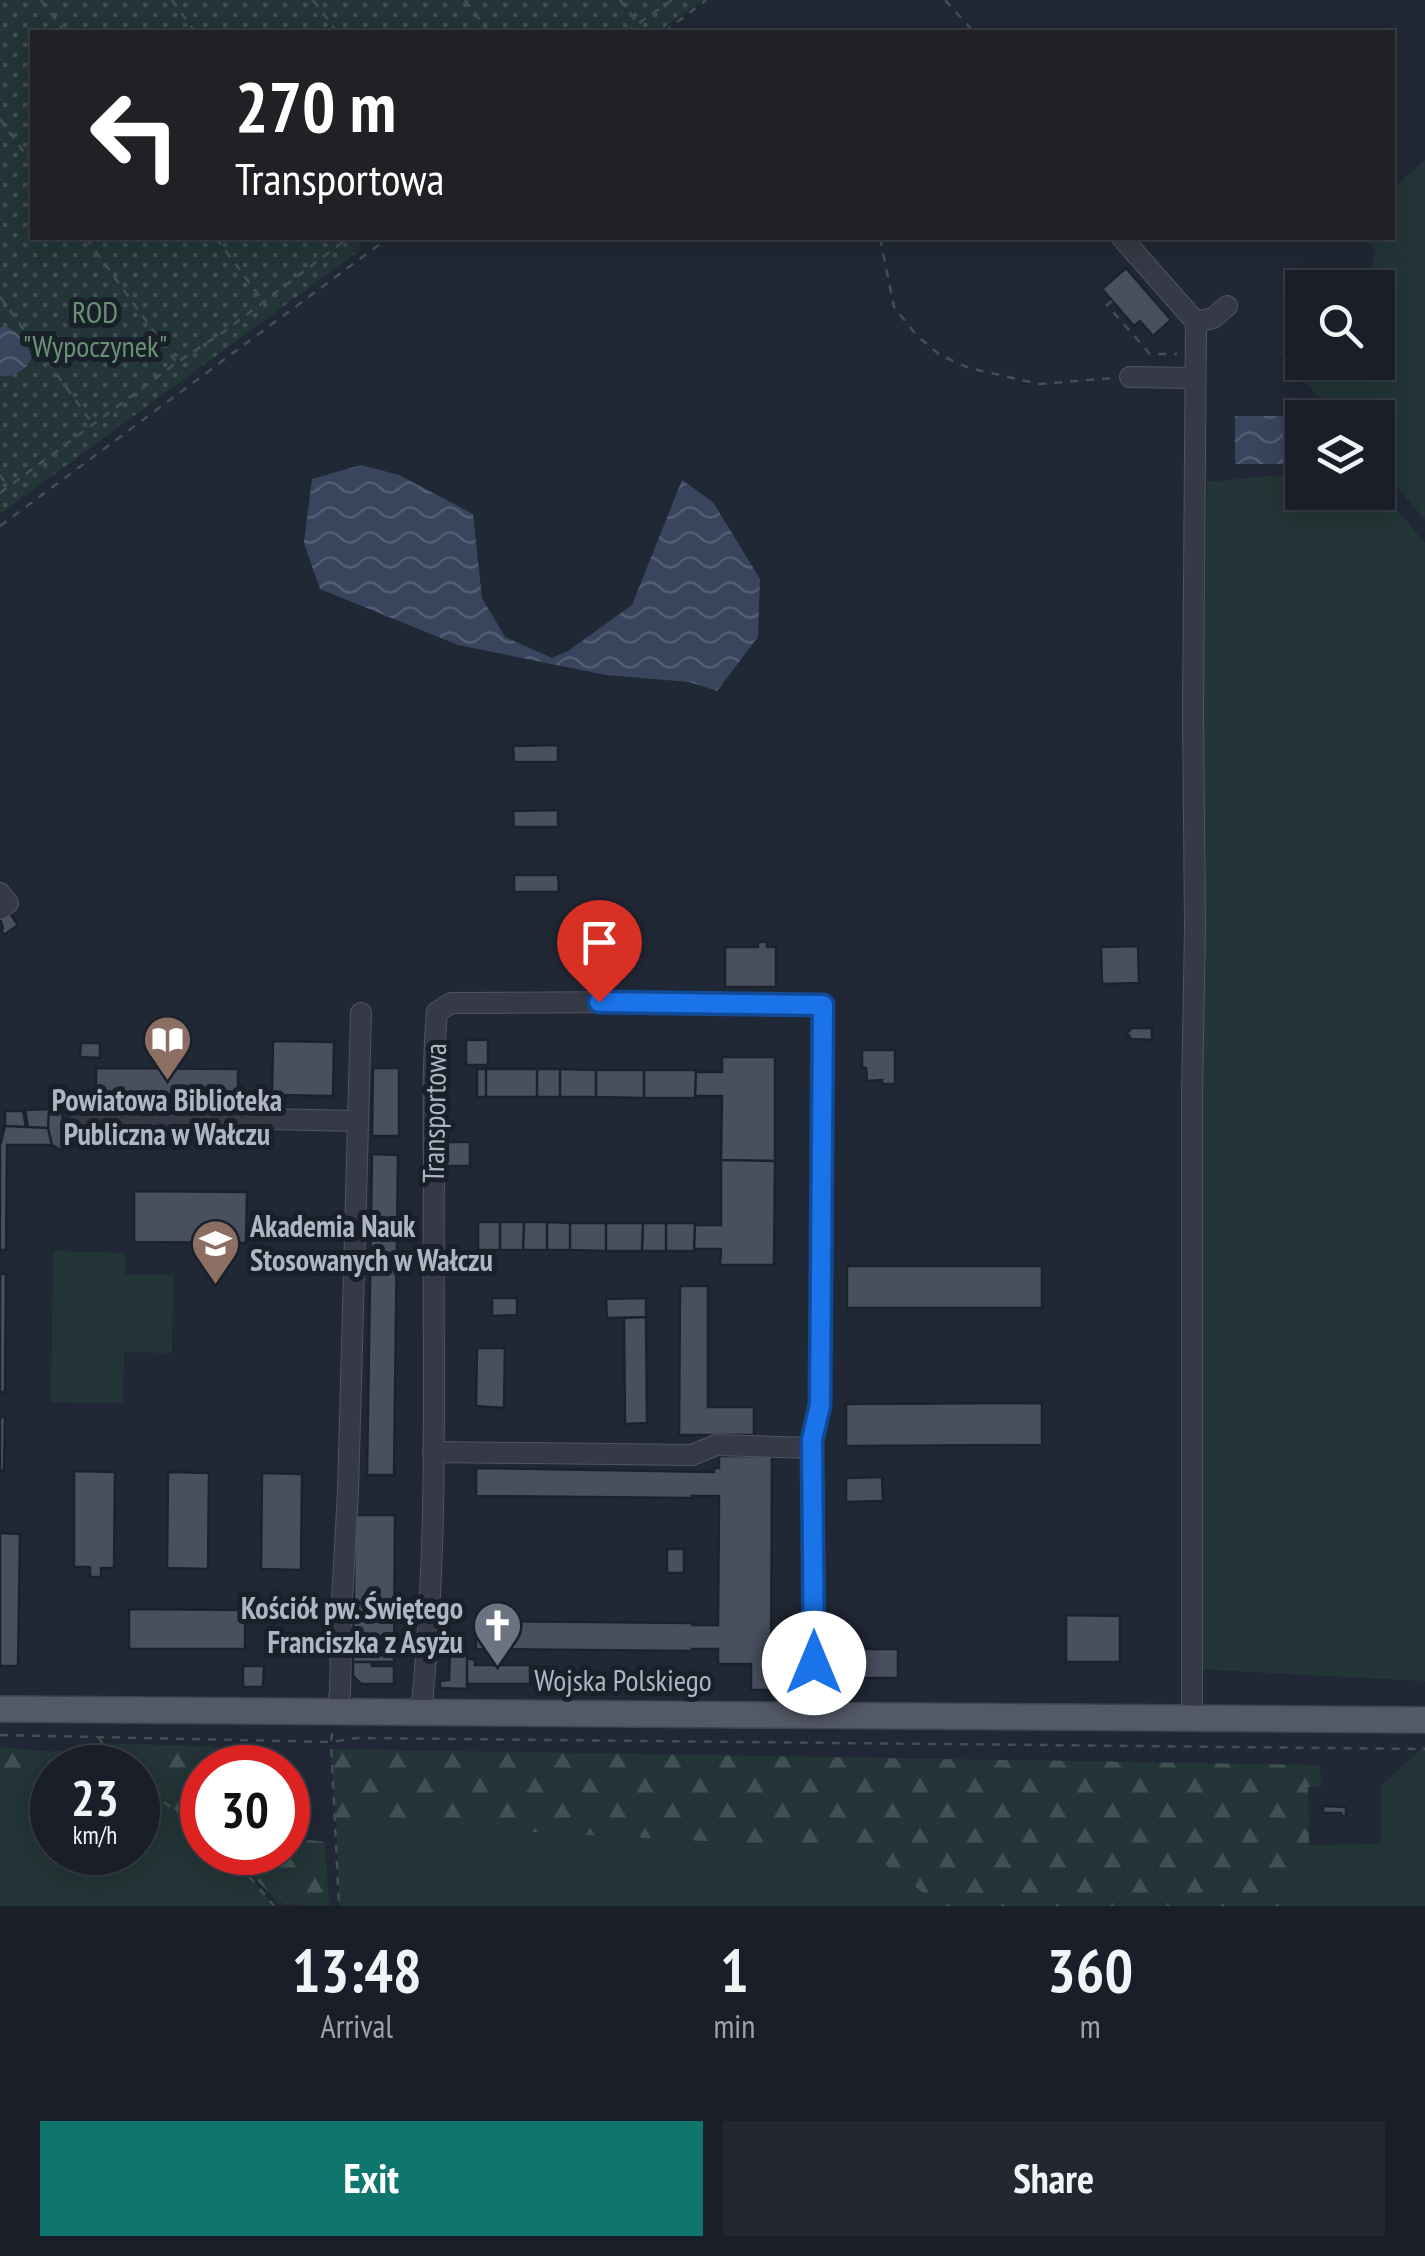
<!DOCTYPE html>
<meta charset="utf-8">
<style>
body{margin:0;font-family:"PT Sans Narrow",sans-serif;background:#222730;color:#f1f3f6;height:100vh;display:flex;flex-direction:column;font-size:38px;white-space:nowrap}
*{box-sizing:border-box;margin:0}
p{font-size:32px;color:#9fa2a8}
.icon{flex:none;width:55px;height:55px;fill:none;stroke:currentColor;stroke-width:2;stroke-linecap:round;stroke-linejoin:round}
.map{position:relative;height:1906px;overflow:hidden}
.panel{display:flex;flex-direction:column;background:#191e28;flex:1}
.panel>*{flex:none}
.top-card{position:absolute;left:30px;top:30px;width:1365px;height:210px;border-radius:0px;box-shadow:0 5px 25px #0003,0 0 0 2px #373c45;background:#202124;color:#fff;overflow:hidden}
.controls{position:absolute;left:1285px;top:270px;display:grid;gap:20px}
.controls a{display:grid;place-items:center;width:110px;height:110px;border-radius:0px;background:#191e28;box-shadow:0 5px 25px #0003,0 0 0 2px #373c45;font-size:50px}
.speed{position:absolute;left:30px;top:1745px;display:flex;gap:20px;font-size:50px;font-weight:700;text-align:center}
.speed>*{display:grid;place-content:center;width:130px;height:130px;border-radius:50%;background:#191e28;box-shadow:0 5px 25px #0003,0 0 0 2px #373c45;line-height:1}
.speed small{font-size:25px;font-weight:400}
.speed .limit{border:15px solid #d22;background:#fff;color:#111}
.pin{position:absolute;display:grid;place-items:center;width:85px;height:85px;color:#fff;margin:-102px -42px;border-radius:50% 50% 50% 0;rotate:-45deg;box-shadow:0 0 10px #0007}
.pin .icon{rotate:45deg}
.me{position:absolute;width:110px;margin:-55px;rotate:0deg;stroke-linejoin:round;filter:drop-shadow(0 0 8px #0008)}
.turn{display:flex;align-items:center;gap:35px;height:210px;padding:0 40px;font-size:45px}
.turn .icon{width:130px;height:130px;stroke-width:2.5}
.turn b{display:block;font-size:70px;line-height:85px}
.eta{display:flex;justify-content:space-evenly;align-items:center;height:170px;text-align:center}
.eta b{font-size:60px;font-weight:700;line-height:70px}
.button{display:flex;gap:20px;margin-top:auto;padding:20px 40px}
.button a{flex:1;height:115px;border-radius:0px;background:#0f766e;color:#fff;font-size:40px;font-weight:700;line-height:115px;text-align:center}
.button a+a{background:#222730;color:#f1f3f6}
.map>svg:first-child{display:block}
.grass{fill:#243537}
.forest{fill:url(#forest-firs)}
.garden{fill:url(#garden-dots)}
.water{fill:url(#water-waves)}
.building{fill:#484f5f;stroke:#1c222c;stroke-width:2.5}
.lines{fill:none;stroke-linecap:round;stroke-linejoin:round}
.minor-casing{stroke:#4f5560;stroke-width:22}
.major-casing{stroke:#3e444f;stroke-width:28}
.path{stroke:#415054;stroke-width:2.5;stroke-dasharray:8 8;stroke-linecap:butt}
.minor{stroke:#353a46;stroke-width:20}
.major{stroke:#535966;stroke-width:25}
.route-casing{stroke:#114b97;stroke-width:25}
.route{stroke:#1a73e8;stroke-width:18}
.labels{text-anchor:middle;stroke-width:10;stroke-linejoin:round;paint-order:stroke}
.park-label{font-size:30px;fill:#699175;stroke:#1a202a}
.poi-label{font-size:30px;font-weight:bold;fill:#afb5c2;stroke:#1a202a}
.street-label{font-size:30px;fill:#afb5c2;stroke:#1a202a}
</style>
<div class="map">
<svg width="1425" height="1906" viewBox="0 0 1425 1906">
<defs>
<pattern id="forest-firs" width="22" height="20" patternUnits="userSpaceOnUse" patternTransform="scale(2.5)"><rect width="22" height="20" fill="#243537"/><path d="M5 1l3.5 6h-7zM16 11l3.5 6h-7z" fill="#415052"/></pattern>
<pattern id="garden-dots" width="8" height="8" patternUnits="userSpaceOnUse" patternTransform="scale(2.5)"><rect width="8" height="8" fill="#243537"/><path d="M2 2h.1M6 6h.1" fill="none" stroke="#415052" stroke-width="1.8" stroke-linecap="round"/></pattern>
<pattern id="water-waves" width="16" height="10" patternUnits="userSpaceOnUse" patternTransform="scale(2.5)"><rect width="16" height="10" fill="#38455d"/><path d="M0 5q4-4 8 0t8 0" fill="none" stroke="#525e73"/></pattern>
</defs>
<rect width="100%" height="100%" fill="#212835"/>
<path class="grass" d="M1425,160V520L1378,465V418L1336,417L1280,353L1302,333V362H1378V288L1354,287L1372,271L1375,249L1364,238H1392L1393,188Z
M1302,473V492H1378V488L1425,543V1681L1192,1669L1207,482Z
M53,1251L125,1253V1274L173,1275L172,1353L124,1352L123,1403L51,1402Z
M101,1743L120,1767L52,1768V1852H138V1783L202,1830V1852L229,1853L274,1906H0V1781L47,1779L39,1751L90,1752Z
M1425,1745V1906H1280L1309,1845L1381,1844V1786Z
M371,1824L865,1849L941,1906H339L338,1853Z"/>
<path class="forest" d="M101,1743L255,1748L254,1767L202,1768V1830L138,1783V1768L120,1767Z
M0,1747L39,1751L47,1779L0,1781Z
M331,1749L1319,1765L1322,1786L1308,1787L1309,1845L1280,1906H941L865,1849L372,1824L338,1853Z
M288,1837L325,1842L329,1906L280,1904L230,1853L288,1852Z"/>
<path class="garden" d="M0,0H702L658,32H32V238H360L359,251L0,514Z"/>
<path class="water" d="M6,326C18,332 28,345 32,358C24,371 16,377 0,376V327Z
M1235,416H1295L1296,464H1235Z
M361,465L399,475L473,514L482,598L505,637L552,658L568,651L632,605L682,480L713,502L760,579L758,637L717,691L689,682L606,675L458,645L320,589L304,543L312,479Z"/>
<path class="building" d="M1126,268L1171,320L1153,336L1140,321L1134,326L1102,289Z
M558,745V762H514L513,746Z
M558,810V827H514L513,811Z
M514,875H558L559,892H514Z
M9,912L18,925L4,935L1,930L3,928L0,919Z
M758,942H767V947H776V987H725V947H758Z
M1138,946L1139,983L1102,984L1101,947Z
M1132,1028H1152V1040L1131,1039L1127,1033Z
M466,1040H488V1065H466Z
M273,1041L334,1042L333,1096L272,1095Z
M81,1043H100V1058L80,1057Z
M862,1050H895V1084H882V1080L867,1081L866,1068L862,1067Z
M722,1057H775V1161L721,1160L722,1096H695L696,1072H722Z
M96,1068L238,1069V1095L96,1094Z
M373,1068H399V1136H372Z
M477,1069H486V1097H477Z
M486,1069H537V1097H486Z
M537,1069H560V1097H537Z
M560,1069L596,1070V1097H560Z
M596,1070H644V1098L596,1097Z
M644,1070H696L695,1098H644Z
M62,1108L64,1149L63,1151L52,1145L48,1128L49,1109Z
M49,1109L48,1128L28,1127L25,1110Z
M5,1111H23L26,1127L5,1126Z
M5,1126L48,1128L52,1145H7L6,1250H0V1146Z
M446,1142H470V1166H446V1157H442V1151H446Z
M372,1154L398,1155L394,1475H367Z
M721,1160L775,1161L774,1265H720L721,1249H694L695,1225H721Z
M134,1191L247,1192L246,1243L134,1242Z
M478,1222H500V1250H478Z
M500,1222H524L523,1250H500Z
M524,1222H547V1250H523Z
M547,1222L570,1223V1250H547Z
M570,1223H606V1251L570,1250Z
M606,1223H643L642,1251H606Z
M643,1223H666V1251H642Z
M666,1223H695L694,1251H666Z
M847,1266H1042V1308H847Z
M0,1274H6L5,1392H0Z
M680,1286H708V1407H754V1435H679Z
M492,1298H517V1315L492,1316Z
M646,1298V1317L607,1318L606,1299Z
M646,1317L647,1423L625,1424L624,1318Z
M477,1348H505L504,1408L476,1406Z
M1042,1403V1445L846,1446V1404Z
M0,1417H5L4,1471H0Z
M719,1456H772L771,1690H751V1664H718V1649H692V1651L476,1649L475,1621L692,1623V1625H718L719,1496H692L693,1498L476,1496V1468L714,1472V1468H719Z
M74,1471L115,1472L114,1568H101V1577H90V1567H74Z
M168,1472L209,1473L208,1569L167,1568Z
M262,1473L302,1474L301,1570L261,1569Z
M882,1477L883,1501L846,1502V1478Z
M355,1515H395L394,1662H353Z
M0,1533L20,1534L18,1666H0Z
M667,1549H684V1573H667Z
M129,1609L245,1610V1649H129Z
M1066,1615L1120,1616V1662H1066Z
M847,1649H898V1678H846Z
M450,1650H467V1689L440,1688V1681L449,1680Z
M467,1658L475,1660V1665H530V1684H467Z
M353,1662H372V1666H394V1684H361L353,1676Z
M243,1666H264L263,1687H243Z
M1323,1806L1346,1807V1816H1341V1813H1323Z"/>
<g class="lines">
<defs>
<path id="minor" d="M1122,238L1196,322L1193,714L1195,927L1192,1094V1719
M1196,322L1213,318L1227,306
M1130,377L1195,378
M0,893L8,903L0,909
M82,1115L357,1121
M433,1452L692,1455L716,1445L812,1448
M336,1712L340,1692L342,1601L348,1492L361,1013
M421,1712C440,1536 432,1357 434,1179C434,1124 432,1067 437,1012L451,1003L636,1002L823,1005L820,1405L812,1440L814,1715"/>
<path id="major" d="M0,1709L1425,1720"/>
</defs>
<use href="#minor" class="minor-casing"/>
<use href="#major" class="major-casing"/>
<path class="path" d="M41,0L65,32
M172,0L195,32
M313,0L337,32
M465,0L489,32
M620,0L637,23
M945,0L974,32
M626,32L672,0
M664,32L706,0
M0,119L32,164
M86,238L176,362
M216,238L263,301
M880,238L894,307L917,336L940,355L969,368L1039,384L1114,378
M0,297L93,424
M1112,301L1107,305L1150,354H1177
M0,475L7,485
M0,493L176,363L225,331L348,238
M0,526L388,238
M530,1674H543
M332,1733L331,1742L339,1906
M0,1735L331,1742L357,1738L1425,1749
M98,1737L120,1768
M138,1783L202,1830
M229,1852L274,1906"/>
<use href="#minor" class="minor"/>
<use href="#major" class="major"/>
</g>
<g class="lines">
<defs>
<path id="route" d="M599,1002L823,1005L820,1405L812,1440L814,1663"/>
</defs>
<use href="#route" class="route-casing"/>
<use href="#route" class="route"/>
</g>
<defs>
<symbol id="library-pin" viewBox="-11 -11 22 30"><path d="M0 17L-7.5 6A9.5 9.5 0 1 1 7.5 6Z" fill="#8d6e63" stroke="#1a202a"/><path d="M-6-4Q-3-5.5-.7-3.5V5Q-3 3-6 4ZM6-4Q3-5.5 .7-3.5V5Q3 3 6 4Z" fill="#fff"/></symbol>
<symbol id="university-pin" viewBox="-11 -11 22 30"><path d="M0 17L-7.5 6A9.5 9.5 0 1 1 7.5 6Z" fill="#8d6e63" stroke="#1a202a"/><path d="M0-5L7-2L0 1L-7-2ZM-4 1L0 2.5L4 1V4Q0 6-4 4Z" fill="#fff"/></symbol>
<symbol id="church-pin" viewBox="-11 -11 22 30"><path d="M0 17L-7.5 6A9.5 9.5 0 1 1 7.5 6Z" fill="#6b7280" stroke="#1a202a"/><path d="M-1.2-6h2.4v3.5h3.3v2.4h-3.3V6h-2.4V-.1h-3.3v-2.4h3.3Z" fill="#fff"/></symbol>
</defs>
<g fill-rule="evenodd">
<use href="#library-pin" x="140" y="1012" width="55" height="75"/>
<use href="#university-pin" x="188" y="1216" width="55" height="75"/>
<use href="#church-pin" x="470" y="1598" width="55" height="75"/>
</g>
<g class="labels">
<g class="park-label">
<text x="95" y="323">ROD<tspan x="95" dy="34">"Wypoczynek"</tspan></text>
</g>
<g class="poi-label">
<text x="167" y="1111">Powiatowa Biblioteka<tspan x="167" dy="34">Publiczna w Wałczu</tspan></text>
<text x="250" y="1237" text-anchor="start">Akademia Nauk<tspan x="250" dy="34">Stosowanych w Wałczu</tspan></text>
<text x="463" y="1619" text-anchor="end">Kościół pw. Świętego<tspan x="463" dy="34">Franciszka z Asyżu</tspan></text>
</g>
<g class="street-label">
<text transform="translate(435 1113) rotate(-89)" y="10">Transportowa</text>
<text x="623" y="1691">Wojska Polskiego</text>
</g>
</g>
</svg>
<div class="controls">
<a><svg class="icon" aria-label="search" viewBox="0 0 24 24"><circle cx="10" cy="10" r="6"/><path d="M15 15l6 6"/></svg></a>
<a><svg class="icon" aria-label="layers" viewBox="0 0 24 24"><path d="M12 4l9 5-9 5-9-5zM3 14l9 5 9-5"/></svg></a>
</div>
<div class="speed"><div>23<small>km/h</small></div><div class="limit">30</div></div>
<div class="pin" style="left:599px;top:1002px;background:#d93025"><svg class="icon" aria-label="arrive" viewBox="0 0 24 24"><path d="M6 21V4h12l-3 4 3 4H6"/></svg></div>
<svg class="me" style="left:814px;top:1663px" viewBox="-20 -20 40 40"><circle r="19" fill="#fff"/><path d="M0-13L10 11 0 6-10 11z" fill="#1a73e8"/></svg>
<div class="top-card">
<div class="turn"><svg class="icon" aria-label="left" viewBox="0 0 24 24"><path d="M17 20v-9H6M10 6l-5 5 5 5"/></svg><div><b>270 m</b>Transportowa</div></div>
</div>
</div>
<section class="panel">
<div class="eta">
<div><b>13:48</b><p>Arrival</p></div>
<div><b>1</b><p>min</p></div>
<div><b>360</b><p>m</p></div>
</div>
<div class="button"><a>Exit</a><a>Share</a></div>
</section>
